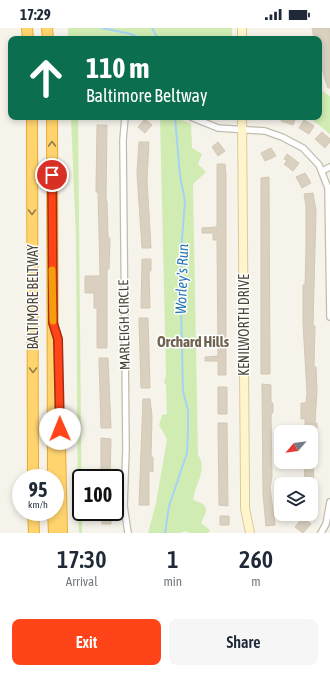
<!DOCTYPE html>
<style>
body{margin:0;font-family:"Asap Condensed",sans-serif;background:#f6f6f7;color:#1f2937;height:100vh;display:flex;flex-direction:column;font-size:15px;white-space:nowrap}
*{box-sizing:border-box;margin:0}
p{font-size:13px;color:#747a83}
.icon{flex:none;width:22px;height:22px;fill:none;stroke:currentColor;stroke-width:2;stroke-linecap:round;stroke-linejoin:round}
.map{position:relative;height:505px;overflow:hidden}
.side{display:flex;flex-direction:column;background:#fff;flex:1}
.side>*{flex:none}
.banner{position:absolute;left:8px;top:8px;width:314px;height:84px;border-radius:8px;box-shadow:0 2px 6px #0003;background:#0b6e4f;color:#fff;overflow:hidden}
.needle{width:26px;rotate:242deg}
.fabs{position:absolute;left:274px;top:397px;display:grid;gap:8px}
.fabs a{display:grid;place-items:center;width:44px;height:44px;border-radius:8px;background:#fff;box-shadow:0 2px 6px #0003;font-size:20px}
.speed{position:absolute;left:12px;top:441px;display:flex;gap:8px;font-size:20px;font-weight:700;text-align:center}
.speed>*{display:grid;place-content:center;width:52px;height:52px;border-radius:50%;background:#fff;box-shadow:0 2px 6px #0003;line-height:1}
.speed small{font-size:10px;font-weight:400}
.speed .limit{border:2px solid #111;border-radius:6px;background:#fff;color:#111}
.pin{position:absolute;display:grid;place-items:center;width:34px;height:34px;color:#fff;margin:-17px;border:2px solid #fff;border-radius:50%;box-shadow:0 1px 4px #0007}
.me{position:absolute;width:44px;margin:-22px;rotate:359deg;stroke-linejoin:round;filter:drop-shadow(0 0 3px #0008)}
.turn{display:flex;align-items:center;gap:14px;height:84px;padding:0 12px;font-size:18px}
.turn .icon{width:52px;height:52px;stroke-width:2.5}
.turn b{display:block;font-size:28px;line-height:34px}
.eta{display:flex;justify-content:space-evenly;align-items:center;height:68px;text-align:center}
.eta b{font-size:24px;font-weight:600;line-height:28px}
.action{display:flex;gap:8px;margin-top:auto;padding:8px 12px}
.action a{flex:1;height:46px;border-radius:8px;background:#ff441a;color:#fff;font-size:16px;font-weight:600;line-height:46px;text-align:center}
.action a+a{background:#f6f6f7;color:#1f2937}
.status{display:flex;justify-content:space-between;align-items:center;height:28px;padding:0 20px;background:#fff;direction:ltr}
.status svg{height:11px;fill:currentColor}
.map>svg:first-child{display:block}
.green{fill:#d0ecb2}
.lines{fill:none;stroke-linecap:round;stroke-linejoin:round}
.stream{stroke:#a5d2f5;stroke-width:2}
.building{fill:#d9d0c0;stroke:#d4c8b2}
.street-casing{stroke:#c3bcad;stroke-width:8}
.secondary-casing{stroke:#d9ca99;stroke-width:10}
.highway-casing{stroke:#e7ac34;stroke-width:12}
.street{stroke:#fff;stroke-width:5.5}
.secondary{stroke:#fff5cd;stroke-width:8}
.highway{stroke:#ffd46e;stroke-width:10}
.oneway{stroke:#947e4e}
.route-casing{stroke:#a62c11;stroke-width:10}
.route{stroke:#ff441a;stroke-width:7}
.slow{stroke:#f59e0b;stroke-width:7}
.labels{text-anchor:middle;stroke-width:3;stroke-linejoin:round;paint-order:stroke}
.street-label{font-size:14px;fill:#4c4538;stroke:#fff}
.water-label{font-size:15px;font-style:italic;fill:#2876b7;stroke:#fff}
.neighbourhood-label{font-size:15px;font-weight:bold;fill:#6f634e;stroke:#fff}
</style>
<div class="status"><b>17:29</b><svg viewBox="0 0 49 12"><path d="M0 12V9h3v3zM5 12V6h3v6zM10 12V3h3v9zM15 12V0h3v12zM26 1h20v11H26zM47 4h2v5h-2z"/></svg></div>
<div class="map">
<svg width="330" height="505" viewBox="0 0 330 505">
<rect width="100%" height="100%" fill="#f6f3eb"/>
<path class="green" d="M68,0H232V11H68Z
M319,61L330,68V106L309,89H319Z
M71,89H78L82,505H79L78,487L76,210Z
M160,89H175L191,96L192,120L202,126L198,136L206,144L193,156L198,427C208,441 195,456 193,472C208,477 209,480 201,495L210,502L208,505H189L186,503L180,505H148L156,475L167,411L159,397L162,387L167,386L166,357L164,354L166,348Z"/>
<g class="lines">
<path class="stream" d="M102,0L131,6L141,11
M152,0L158,11
M165,505L169,478L187,425L188,405V382L183,363L181,281V224L185,173L180,148L175,89"/>
</g>
<path class="building" d="M312,0H330V60H328L324,48L319,23V11H314Z
M282,89H296L293,97L281,93Z
M145,91L152,97L145,105L138,99Z
M304,92L314,98L309,106L299,100Z
M97,97H107L106,173H107L108,210H110L109,241H107V320H97V280H94V265H85V248H100L98,164H96Z
M322,104L330,111V114L325,120L315,111Z
M139,114H149L147,152L151,220H142L137,145Z
M218,114L225,123L218,128L212,119Z
M271,120L276,128L265,133L261,125Z
M287,126L299,135L293,143L284,136L287,133L284,131Z
M217,136H225L226,147V347H218V333H205V329L218,328L217,212H213V205H202V200L217,199Z
M305,145L311,155L302,160L296,149Z
M269,149L270,346H261V150Z
M313,165L316,183L313,298H315L314,339H316L317,362L315,395H317V400L316,404H305V391H301V375H306L307,365L303,295V257H305L306,222V178L304,166Z
M142,231H151V243H149L150,280H141Z
M139,290H148L150,360H141Z
M99,330H108L111,400H101Z
M262,356L271,357V375H273V385H271L272,449L270,459L275,497L266,498L263,466Z
M218,359H227V386H218Z
M143,371H150L152,388L151,429H153V444L149,443V477H139Z
M218,395H227L228,478L219,477Z
M101,410L111,411L110,450H101Z
M304,434H313L314,456H305Z
M102,484H111V496H102Z
M220,488H229V497H220Z
M302,490L311,496L303,505L295,499Z"/>
<g class="lines">
<defs>
<path id="street" d="M125,89L123,112L126,421L124,478L128,505
M191,89L218,100L265,103L282,109L303,120L319,137L328,160L330,289
M322,143L330,139
M321,505L326,496L330,474"/>
<path id="secondary" d="M242,11V0
M242,89L245,461V480L250,505"/>
<path id="highway" d="M27,0L28,11
M47,0L48,11
M32,89L33,450
M52,89L53,450
M60,417L62,505
M33,484L34,505
M53,484L54,505"/>
</defs>
<use href="#street" class="street-casing"/>
<use href="#secondary" class="secondary-casing"/>
<use href="#highway" class="highway-casing"/>
<use href="#street" class="street"/>
<use href="#secondary" class="secondary"/>
<use href="#highway" class="highway"/>
</g>
<defs><path id="oneway-chevron" d="M-2-3.5L2.5 0L-2 3.5" fill="none" stroke-width="1.6" stroke-linecap="round" stroke-linejoin="round"/></defs>
<g class="oneway">
<use href="#oneway-chevron" transform="translate(52 116) rotate(-91)"/>
<use href="#oneway-chevron" transform="translate(32 184) rotate(90)"/>
<use href="#oneway-chevron" transform="translate(33 342) rotate(90)"/>
</g>
<g class="lines">
<defs>
<path id="route" d="M52,147L53,295L58,311L60,401"/>
</defs>
<use href="#route" class="route-casing"/>
<use href="#route" class="route"/>
<path class="slow" d="M52,242L53,293"/>
</g>
<g class="labels">
<g class="street-label">
<text transform="translate(33 269) rotate(-90)" y="5">BALTIMORE BELTWAY</text>
<text transform="translate(124 297) rotate(-91)" y="5">MARLEIGH CIRCLE</text>
<text transform="translate(244 297) rotate(-90)" y="5">KENILWORTH DRIVE</text>
</g>
<g class="water-label">
<text transform="translate(182 251) rotate(-88)" y="5">Worley's Run</text>
</g>
<g class="neighbourhood-label">
<text x="193" y="319">Orchard Hills</text>
</g>
</g>
</svg>
<div class="fabs">
<a><svg class="needle" viewBox="-14 -14 28 28"><path d="M0-13l5 13h-10z" fill="#e53935"/><path d="M0 13l5-13h-10z" fill="#747a83"/></svg></a>
<a><svg class="icon" aria-label="layers" viewBox="0 0 24 24"><path d="M12 4l9 5-9 5-9-5zM3 14l9 5 9-5"/></svg></a>
</div>
<div class="speed"><div>95<small>km/h</small></div><div class="limit">100</div></div>
<div class="pin" style="left:52px;top:147px;background:#d93025"><svg class="icon" aria-label="arrive" viewBox="0 0 24 24"><path d="M6 21V4h12l-3 4 3 4H6"/></svg></div>
<svg class="me" style="left:60px;top:401px" viewBox="-20 -20 40 40"><circle r="19" fill="#fff"/><path d="M0-13L10 11 0 6-10 11z" fill="#ff441a"/></svg>
<div class="banner">
<div class="turn"><svg class="icon" aria-label="ahead" viewBox="0 0 24 24"><path d="M12 20V5M6 11l6-6 6 6"/></svg><div><b>110 m</b>Baltimore Beltway</div></div>
</div>
</div>
<section class="side">
<div class="eta">
<div><b>17:30</b><p>Arrival</p></div>
<div><b>1</b><p>min</p></div>
<div><b>260</b><p>m</p></div>
</div>
<div class="action"><a>Exit</a><a>Share</a></div>
</section>
